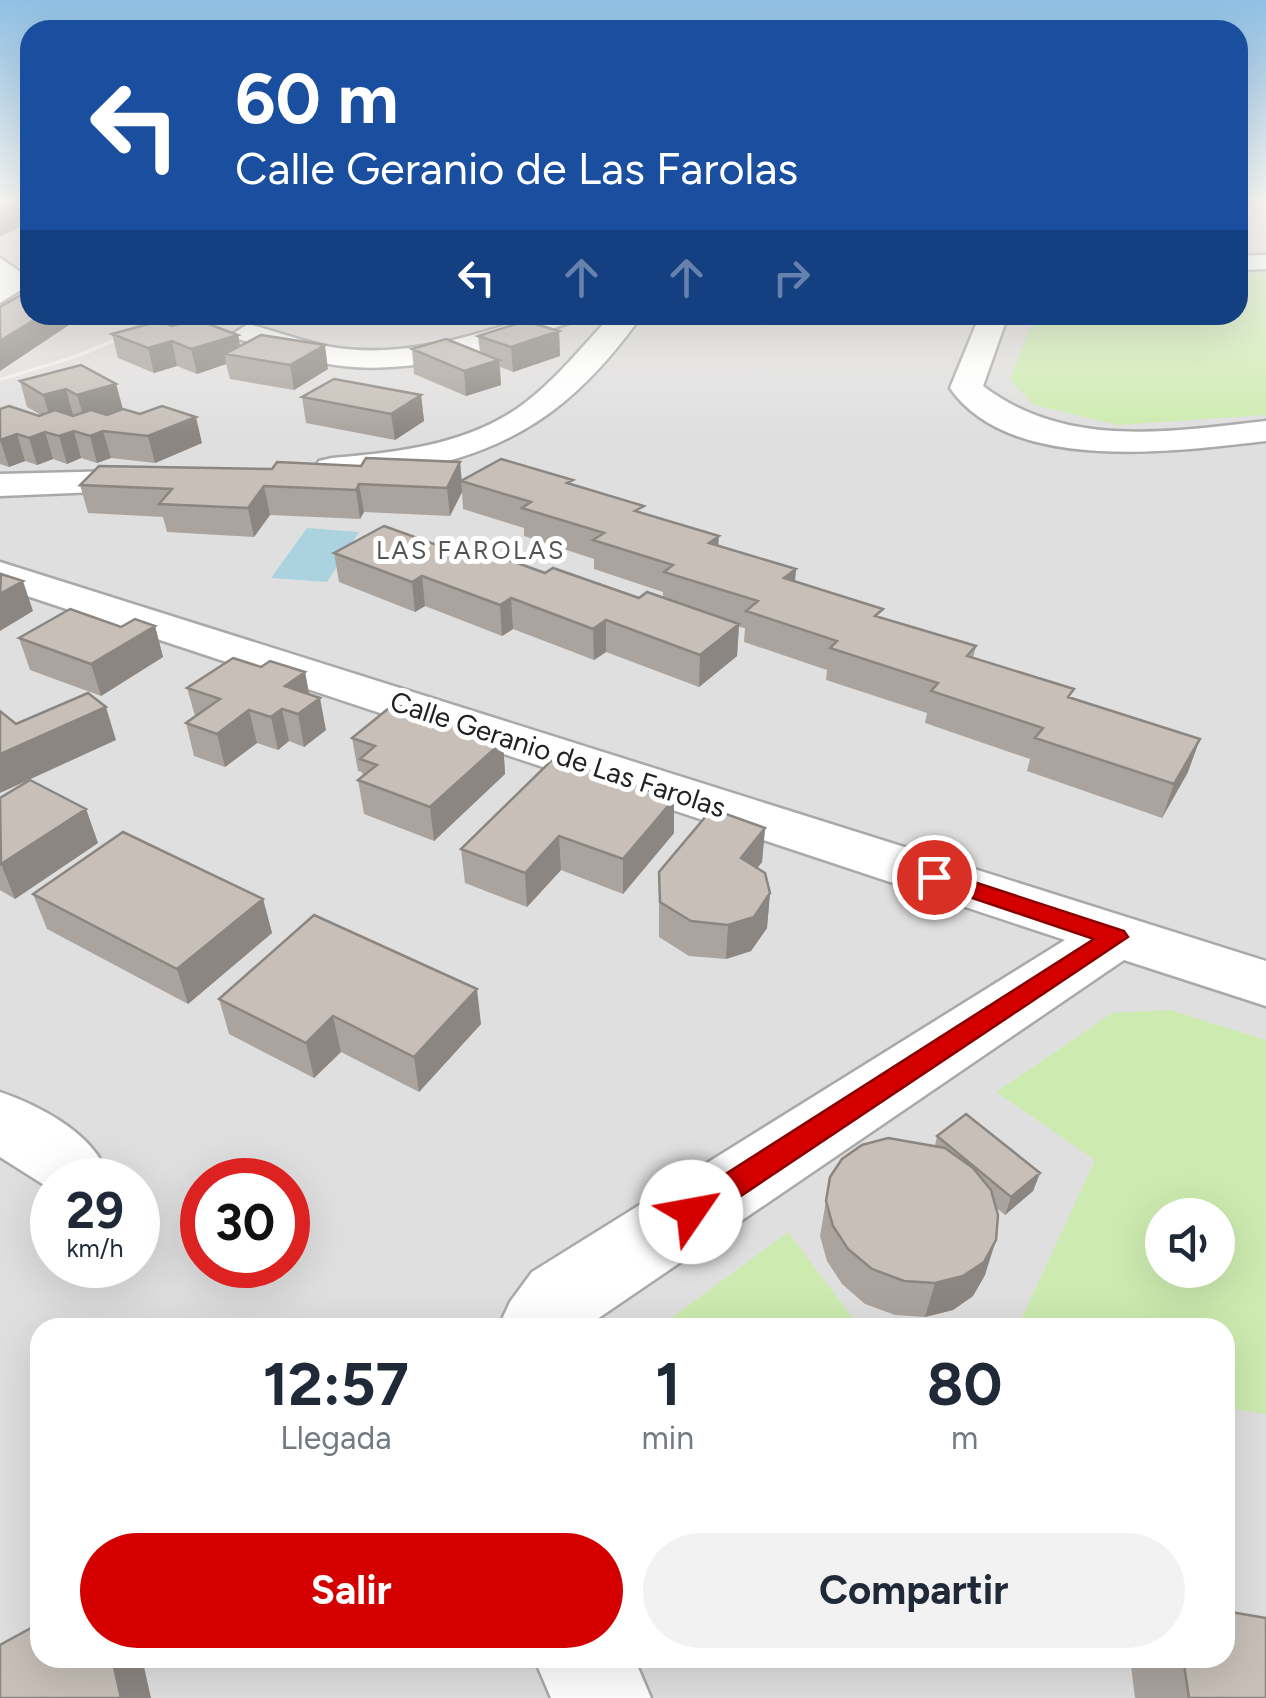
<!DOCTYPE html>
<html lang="es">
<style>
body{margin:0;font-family:Figtree,sans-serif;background:#f2f2f3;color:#1f2937;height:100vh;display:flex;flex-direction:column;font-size:38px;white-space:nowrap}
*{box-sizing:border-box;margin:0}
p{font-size:32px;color:#747a83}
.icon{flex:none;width:55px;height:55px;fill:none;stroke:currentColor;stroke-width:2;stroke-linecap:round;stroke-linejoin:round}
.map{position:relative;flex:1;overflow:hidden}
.side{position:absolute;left:30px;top:1318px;width:1205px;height:350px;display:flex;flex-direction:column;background:#fff;border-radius:30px;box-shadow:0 10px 40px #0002}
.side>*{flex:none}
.top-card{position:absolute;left:20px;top:20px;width:1228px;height:305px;border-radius:30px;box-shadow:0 10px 40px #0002;background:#1a4fa0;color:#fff;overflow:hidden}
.controls{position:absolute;left:1145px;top:1198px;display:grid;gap:20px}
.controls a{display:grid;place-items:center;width:90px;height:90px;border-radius:50%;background:#fff;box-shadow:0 10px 40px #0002;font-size:50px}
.speed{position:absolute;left:30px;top:1158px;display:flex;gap:20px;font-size:50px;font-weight:700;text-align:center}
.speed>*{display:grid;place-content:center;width:130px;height:130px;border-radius:50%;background:#fff;box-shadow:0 10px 40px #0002;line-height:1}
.speed small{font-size:25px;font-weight:400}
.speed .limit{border:15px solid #d22;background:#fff;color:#111}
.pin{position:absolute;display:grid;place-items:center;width:85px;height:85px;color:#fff;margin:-42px;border:5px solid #fff;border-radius:50%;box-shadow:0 2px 10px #0007}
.me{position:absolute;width:110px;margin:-55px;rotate:57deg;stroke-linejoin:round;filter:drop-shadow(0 0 8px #0008)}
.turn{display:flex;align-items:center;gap:35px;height:210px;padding:0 50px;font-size:45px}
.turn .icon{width:130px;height:130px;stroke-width:2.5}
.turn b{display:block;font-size:70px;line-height:85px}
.lanes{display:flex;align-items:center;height:95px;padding:0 50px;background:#0003;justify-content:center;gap:50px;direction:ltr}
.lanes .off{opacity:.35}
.eta{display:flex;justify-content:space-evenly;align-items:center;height:170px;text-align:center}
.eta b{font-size:60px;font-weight:700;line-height:70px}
.action{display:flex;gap:20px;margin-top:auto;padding:20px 50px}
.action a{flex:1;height:115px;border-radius:60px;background:#d40000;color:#fff;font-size:40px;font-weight:700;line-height:115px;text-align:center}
.action a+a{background:#f2f2f3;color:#1f2937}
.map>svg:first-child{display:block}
.residential{fill:#e0dfdf;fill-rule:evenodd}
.grass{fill:#cdebb0;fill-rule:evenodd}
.water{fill:#aad3df}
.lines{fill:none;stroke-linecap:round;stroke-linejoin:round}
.minor-casing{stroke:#a9a9a9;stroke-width:5}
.minor{fill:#fff;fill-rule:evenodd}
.wall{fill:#aba49e}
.shaded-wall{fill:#8b8681}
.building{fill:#c7bfb8;stroke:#8b8681;stroke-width:2.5}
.route{fill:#d40000;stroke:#8a0000;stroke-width:2.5}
.labels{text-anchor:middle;stroke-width:10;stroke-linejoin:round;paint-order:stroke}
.far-neighbourhood-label{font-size:25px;letter-spacing:2.5px;fill:#555;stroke:#fff}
.street-label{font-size:28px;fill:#222;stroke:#fff}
</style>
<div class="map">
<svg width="1266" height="1698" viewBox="0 0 1266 1698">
<rect width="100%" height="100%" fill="#f2efe9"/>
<path class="residential" d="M0,199H30V315H171L72,356L0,378Z
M1238,199H1266V1698H0V381L77,358L181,315H1238ZM52,1180H138V1265H52ZM202,1180H288V1265H202ZM1162,1215H1218V1270H1162ZM40,1328H1225V1658H40Z"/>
<path class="grass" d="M1238,273H1266V415L1118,425L1034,405L1010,379L1035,315H1238Z
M1170,1010L1266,1040V1414L1225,1408V1328L992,1327L1020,1322L1095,1160L996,1092L1112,1013ZM1162,1215H1218V1270H1162Z
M788,1232L855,1321L879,1327H659Z"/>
<path class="water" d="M307,528L359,532L327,582L271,578Z"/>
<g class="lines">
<defs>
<path id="minor" d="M1266,255V269L1238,270V256Z
M0,258L22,273L27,286L0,303Z
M537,315H579L575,321C498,347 417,377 335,365C302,361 270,348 238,339L234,333L248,324C276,331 303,342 331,347C402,359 471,337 537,315Z
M612,315H642C575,409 510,454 396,472C371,476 344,483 319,477L314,469L319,461L332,458C395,453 465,445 518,408C554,383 582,346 612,315Z
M980,315H1008L983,386C1066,449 1168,432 1266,421V441C1177,451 1010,475 950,388Z
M157,470L170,473L175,481L170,489L0,496V474Z
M0,562L1266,961V1006L1124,960L584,1328H498L510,1302L532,1272L1065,940L0,587Z
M0,1092C38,1105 86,1130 104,1166L97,1180H52V1190L0,1157Z
M534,1658H634L651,1698H551Z"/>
</defs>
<use href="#minor" class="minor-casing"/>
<use href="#minor" class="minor"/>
</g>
<path class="wall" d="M402,315H504V318L402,321Z
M172,326L238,335L240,346L328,369L294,390L230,379L226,364L197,374L177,366L154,373L118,358L112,334Z
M559,331L560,356L513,372L500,367L501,385L466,396L414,374L412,349L480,352L478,336Z
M20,381L116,384L123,409L202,443L155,463L111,458L97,463L81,458L67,464L53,459L37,465L25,461L9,467L0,464V409L41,415L27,407Z
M421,395L424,421L395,440L306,423L302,397Z
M460,462L462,480L573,485L718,546L796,569L795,582L881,617L976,646L973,658L1072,699L1188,772L1162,818L1027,771L1030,759L925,723L927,713L826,680L827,670L744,642L745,628L739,627L737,656L699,687L606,652L594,660L513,629L502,636L425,606L415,612L339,582L334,553L456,552L639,598H663V592L594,569V559L524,536V528L463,509L462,492L450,516L364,512L360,519L270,515L254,537L167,532L163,517L88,513L80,485L272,469Z
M155,626L163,657L101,696L30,670L19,638L121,627Z
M261,667L305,672L309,694L326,730L304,747L289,741L278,750L257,743L225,767L194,756L186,723L195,716L187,688Z
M352,738L503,741L505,774L434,841L364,814L358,780L363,776L362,772L358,771Z
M0,798L86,809L98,843L15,899L0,890Z
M674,799V833L623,894L561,870L527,907L465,883L461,849Z
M765,828L762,862L757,868L770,893L767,928L751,951L726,959L689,956L659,937V872Z
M33,894L263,899L272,933L188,1004L47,929Z
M219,999L481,1024L419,1092L341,1052L314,1078L229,1034Z
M937,1136L1040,1173L1033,1191L1005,1215L995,1207L985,1275L973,1296L953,1310L925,1317L895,1315L865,1304L842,1284L827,1261L820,1236L830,1177L935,1146Z
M1137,1658H1225L1266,1698H1135L1131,1666Z"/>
<path class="shaded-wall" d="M30,204V224L21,226L0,237V214L16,206Z
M42,315H84L0,371V341Z
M689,315H709L689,319Z
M559,331L560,356L513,372L511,347Z
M238,335L242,357L225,354L226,364L197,374L191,349Z
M172,341L177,366L154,373L148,348Z
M325,345L328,369L294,390L290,365Z
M499,360L501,385L466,396L464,371Z
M116,384L123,410L85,421L77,395Z
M66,389L73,415L51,421L43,395Z
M421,395L424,421L395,440L391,414Z
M196,417L202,443L155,463L148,436Z
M74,431L81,458L67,464L59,436Z
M103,431L111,458L97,463L90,436Z
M45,432L53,459L37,465L29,438Z
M17,434L25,461L9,467L0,440Z
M460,462L462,492L450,516L447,488Z
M359,484L364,512L360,519L356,490Z
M264,486L270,515L254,537L248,508Z
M719,536L717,565L709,543Z
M796,569L793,599L784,578Z
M422,576L425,606L415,612L412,582Z
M23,581L33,611L0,631V594Z
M511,598L513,629L502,636L500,605Z
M606,620V652L594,660L593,629Z
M739,624L737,656L699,687L700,655Z
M155,626L163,657L101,696L91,664Z
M305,672L311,704L285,686Z
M320,698L326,730L304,747L298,714Z
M106,707L116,740L0,793V754Z
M282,709L289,741L278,750L271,717Z
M249,710L257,743L225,767L217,734Z
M1200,739L1188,772L1162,818L1174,784Z
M503,741L505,774L434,841L430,807Z
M674,799V833L623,894V859Z
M86,809L98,843L15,899L1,864Z
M765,828L762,862L738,893L741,858Z
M559,836L561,870L527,907L525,873Z
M770,893L767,928L751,951L726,959L728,925Z
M263,899L272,933L188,1004L177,969Z
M477,989L481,1024L419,1092L414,1057Z
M333,1016L341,1052L314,1078L306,1043Z
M1040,1173L1033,1191L1005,1215L1011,1197Z
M996,1240L985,1275L973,1296L953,1310L925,1317L935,1283Z
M112,1658H142L151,1698H121Z"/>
<path class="building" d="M3,200L30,201V204L16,206L0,214V201Z
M30,290V315H42L0,341V307Z
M195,319L238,335L191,349L172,341L148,348L112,334L159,321L172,326Z
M525,321L559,331L511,347L478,336Z
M261,335L325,345L290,365L225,354Z
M446,339L499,360L464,371L412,349Z
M81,365L116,384L77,395L66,389L43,395L20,381Z
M334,379L421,395L391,414L302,397Z
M9,406L39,416L55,410L73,416L91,410L107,415L123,409L140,414L162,406L196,417L148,436L103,431L90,436L74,431L59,436L45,432L29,438L17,434L0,440V409Z
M366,458L460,462L447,488L359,484L356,490L264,486L248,508L159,504L172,489L80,485L99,466L272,469L277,462L361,466Z
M501,459L573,480L567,483L644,506L635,511L719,536L709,543L796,569L784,578L883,609L875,616L976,646L967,656L1074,689L1068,697L1200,739L1174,784L1035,738L1043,728L931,691L938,683L830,648L837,641L746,611L758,601L664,572L673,565L593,540L604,533L522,508L531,502L461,481Z
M384,526L456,552L468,545L545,573L553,568L639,598L647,592L739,624L700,655L606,620L593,629L511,598L500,605L422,576L412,582L334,553Z
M1,574L23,581L0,594Z
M70,609L121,627L135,619L155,626L91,664L19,638Z
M233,658L261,667L270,661L305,672L285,686L320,698L298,714L282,709L271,717L249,710L217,734L186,723L220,699L187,688Z
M88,693L106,707L0,754V711L16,724Z
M394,704L503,741L430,807L358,780L377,765L360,759L375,746L352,738Z
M554,758L674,799L623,859L559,836L525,873L461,849Z
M30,780L86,809L1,864L0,798Z
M712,809L765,828L741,858L765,873L770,893L754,917L728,925L691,921L660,902L659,872Z
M123,832L263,899L177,969L33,894Z
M314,915L477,989L414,1057L333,1016L306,1043L219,999Z
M966,1114L1040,1173L1011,1197L937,1136Z
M888,1138L945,1148L973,1168L991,1190L998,1215L996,1240L984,1262L963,1276L935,1283L904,1281L872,1269L848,1249L833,1226L826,1201L830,1177L842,1159L862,1145Z
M1225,1611L1266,1618V1698H1189L1183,1658H1225Z
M40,1623V1658H112L121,1698H0V1645Z"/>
<linearGradient id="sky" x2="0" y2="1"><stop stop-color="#8fc0e4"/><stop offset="0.46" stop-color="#f9f8f5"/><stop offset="1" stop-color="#f9f8f5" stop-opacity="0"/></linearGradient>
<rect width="1266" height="436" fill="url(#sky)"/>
<path class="route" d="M934,869L1124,931L1128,937L702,1222L691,1225L680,1222L676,1212L680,1203L1094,939L925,882V872Z"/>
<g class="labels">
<g class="far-neighbourhood-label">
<text x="471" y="559">LAS FAROLAS</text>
</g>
<g class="street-label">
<text transform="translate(558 754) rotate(18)" y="10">Calle Geranio de Las Farolas</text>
</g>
</g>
</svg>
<div class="controls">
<a><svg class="icon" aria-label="sound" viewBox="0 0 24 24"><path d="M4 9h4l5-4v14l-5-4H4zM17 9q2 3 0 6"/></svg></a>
</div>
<div class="speed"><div>29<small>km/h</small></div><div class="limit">30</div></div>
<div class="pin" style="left:934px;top:877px;background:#d93025"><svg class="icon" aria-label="arrive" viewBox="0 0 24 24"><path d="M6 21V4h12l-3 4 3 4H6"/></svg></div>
<svg class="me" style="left:691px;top:1212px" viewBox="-20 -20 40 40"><circle r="19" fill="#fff"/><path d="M0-13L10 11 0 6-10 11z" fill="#d40000"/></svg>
<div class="top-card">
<div class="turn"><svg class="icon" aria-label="left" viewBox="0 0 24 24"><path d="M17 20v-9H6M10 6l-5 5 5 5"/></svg><div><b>60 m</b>Calle Geranio de Las Farolas</div></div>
<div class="lanes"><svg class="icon" aria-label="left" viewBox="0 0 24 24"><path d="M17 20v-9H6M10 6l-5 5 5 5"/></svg><svg class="icon off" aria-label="ahead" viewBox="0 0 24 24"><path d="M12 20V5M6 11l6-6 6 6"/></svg><svg class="icon off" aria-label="ahead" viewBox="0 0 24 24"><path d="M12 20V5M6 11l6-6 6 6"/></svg><svg class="icon off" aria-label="right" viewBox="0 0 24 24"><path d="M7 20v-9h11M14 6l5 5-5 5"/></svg></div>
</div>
<section class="side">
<div class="eta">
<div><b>12:57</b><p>Llegada</p></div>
<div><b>1</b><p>min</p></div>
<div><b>80</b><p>m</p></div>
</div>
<div class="action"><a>Salir</a><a>Compartir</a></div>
</section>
</div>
